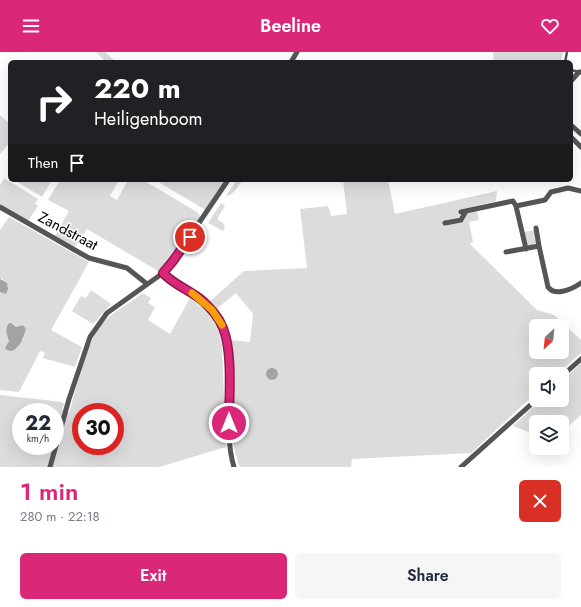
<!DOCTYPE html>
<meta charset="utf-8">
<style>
body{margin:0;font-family:Jost,sans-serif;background:#f6f6f7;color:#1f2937;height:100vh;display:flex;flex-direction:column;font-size:15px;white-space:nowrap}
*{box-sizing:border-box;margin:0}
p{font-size:13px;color:#747a83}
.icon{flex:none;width:22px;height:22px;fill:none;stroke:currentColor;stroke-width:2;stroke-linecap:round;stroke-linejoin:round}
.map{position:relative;height:415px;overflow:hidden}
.drawer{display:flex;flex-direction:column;background:#fff;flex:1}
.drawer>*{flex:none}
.top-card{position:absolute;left:8px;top:8px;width:565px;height:122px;border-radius:6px;box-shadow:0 4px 16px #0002;background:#202124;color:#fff;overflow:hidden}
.needle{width:26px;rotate:207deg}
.tools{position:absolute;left:529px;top:267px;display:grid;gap:8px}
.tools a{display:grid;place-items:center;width:40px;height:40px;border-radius:6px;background:#fff;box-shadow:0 4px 16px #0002;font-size:20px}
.speed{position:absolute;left:12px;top:351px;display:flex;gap:8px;font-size:20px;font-weight:700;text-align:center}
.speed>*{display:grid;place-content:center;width:52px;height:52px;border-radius:50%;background:#fff;box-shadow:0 4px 16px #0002;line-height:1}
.speed small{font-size:10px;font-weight:400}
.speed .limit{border:6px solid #d22;background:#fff;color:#111}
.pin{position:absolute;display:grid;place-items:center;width:34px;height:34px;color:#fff;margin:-17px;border:2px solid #fff;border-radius:50%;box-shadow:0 1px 4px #0007}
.me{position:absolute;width:44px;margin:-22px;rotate:0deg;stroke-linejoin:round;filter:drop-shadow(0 0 3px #0008)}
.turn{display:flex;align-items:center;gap:14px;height:84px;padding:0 20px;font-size:18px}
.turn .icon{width:52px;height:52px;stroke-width:2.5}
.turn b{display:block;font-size:28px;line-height:34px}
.then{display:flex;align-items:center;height:38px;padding:0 20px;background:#0003;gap:8px;font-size:15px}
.round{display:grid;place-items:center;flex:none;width:42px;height:42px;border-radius:6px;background:#f6f6f7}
.headline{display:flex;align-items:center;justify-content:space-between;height:68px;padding:0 20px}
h1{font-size:24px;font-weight:600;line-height:30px;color:#db2777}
.cta{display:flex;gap:8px;margin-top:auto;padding:8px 20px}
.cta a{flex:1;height:46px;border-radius:6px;background:#db2777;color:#fff;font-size:16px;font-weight:600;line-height:46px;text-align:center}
.cta a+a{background:#f6f6f7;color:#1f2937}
header{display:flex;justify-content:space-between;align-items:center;height:52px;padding:0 20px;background:#db2777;color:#fff;font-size:18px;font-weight:600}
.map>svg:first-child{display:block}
.green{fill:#dcdcdc;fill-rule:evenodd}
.water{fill:#a3a3a3}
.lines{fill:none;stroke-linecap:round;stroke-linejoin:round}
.service{stroke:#555;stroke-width:2.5}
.minor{stroke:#555;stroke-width:5}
.route-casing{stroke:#8e194d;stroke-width:10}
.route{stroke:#db2777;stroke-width:7}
.slow{stroke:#f59e0b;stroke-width:7}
.labels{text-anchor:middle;stroke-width:3;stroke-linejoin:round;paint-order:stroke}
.street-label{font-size:15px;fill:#000;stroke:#fff}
</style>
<header><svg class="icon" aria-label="menu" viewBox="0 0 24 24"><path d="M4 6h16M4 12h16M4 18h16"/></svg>Beeline<svg class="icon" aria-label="heart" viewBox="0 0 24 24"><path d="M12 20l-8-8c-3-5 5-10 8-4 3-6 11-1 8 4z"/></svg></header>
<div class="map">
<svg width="581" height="415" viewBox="0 0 581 415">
<rect width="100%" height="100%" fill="#fff"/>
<path class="green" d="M96,0H105L116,10H106Z
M493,0H563L561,10H494Z
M0,63L10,72V90L0,102Z
M4,126L38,147L35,152L38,154L28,169L0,152V133Z
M14,128H52L42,145Z
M60,128H119L110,144L117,148L128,128H143L197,160L201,165L172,207L158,219L87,177L75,195L55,184L69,159L48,148Z
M155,128H225L207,157H204Z
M237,128H298V130L242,129C237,135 235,142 226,144Z
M343,128H388L395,162L497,139L496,149L459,158L460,165L446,168L450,172L464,169L468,160L477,158L479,168L469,170L473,190L470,192L537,258L554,263L581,288V301L558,322H536V341L471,401L352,407L351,415H240C223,375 240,330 231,288L250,290L253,262L236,241L214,259L207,252L244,219L307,216L300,157L328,154L331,164L347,162ZM536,274H562V300H536Z
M221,151L225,154L217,167L223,171L225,175L223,179L208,171Z
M9,165L89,210L51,278L82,295L75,315L43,306L45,301L40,299L19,340L0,338V240L1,241L3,227H0V178ZM9,271H11L16,275L23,273L26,277L23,288L6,294L9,289C7,283 4,277 9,271Z
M534,178L537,189L536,192L530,194L527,193L524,180Z
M91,238L111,252L93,272L72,259L81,244L86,246Z
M142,241L151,246L148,251L155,255L148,268L170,282L190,246C209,261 218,269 222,294L226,395L159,415H0V343L62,350L64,352L62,358L69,361C78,332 86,285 109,265C120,256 132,250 142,241ZM21,360H55V394H21ZM81,360H115V394H81Z
M581,311V363L562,380V370H536V383L513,374L541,348H562V329Z"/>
<path class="water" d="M0,227L7,231L8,237L6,242L0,240Z
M9,271H11L16,275L23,273L26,277C23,287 21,294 12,299L7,298L5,296L9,289C7,283 4,277 9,271Z
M266 322a6 6 0 1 1 12 0a6 6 0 1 1-12 0Z"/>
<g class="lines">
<path class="service" d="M565,10L567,0
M571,18L579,20"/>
<path class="minor" d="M291,10L297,0
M571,29L579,20H581
M571,73L581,82
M571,85L581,95
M516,154L526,197
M0,155L80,201L89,206L127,216L147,232
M461,160L513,149L516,154L545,148L551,140L568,136L581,139
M445,171L461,168L466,159
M536,176L539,194L548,235C555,245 572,237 581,231
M506,200L539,194
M163,221C171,230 182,235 193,241C202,247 211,255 217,264C242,302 220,371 234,415
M562,324L581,307
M50,415L69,347L90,285L107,261L163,221L182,196L228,128
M461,415L536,348"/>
</g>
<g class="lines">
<defs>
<path id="route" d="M190,185L173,209L163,221C174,233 190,238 203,249C211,257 219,265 223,276C233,301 229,344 229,371"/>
</defs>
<use href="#route" class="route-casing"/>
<use href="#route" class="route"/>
<path class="slow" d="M192,241L212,258L222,273"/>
</g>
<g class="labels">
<g class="street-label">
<text transform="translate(68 179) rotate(28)" y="5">Zandstraat</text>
</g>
</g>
</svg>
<div class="tools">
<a><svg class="needle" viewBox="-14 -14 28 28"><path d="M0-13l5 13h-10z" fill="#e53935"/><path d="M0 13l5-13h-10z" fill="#747a83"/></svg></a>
<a><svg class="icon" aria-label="sound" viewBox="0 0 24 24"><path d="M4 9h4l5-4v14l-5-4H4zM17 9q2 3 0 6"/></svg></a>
<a><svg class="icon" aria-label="layers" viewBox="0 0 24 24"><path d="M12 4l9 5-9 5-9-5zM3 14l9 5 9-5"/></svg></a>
</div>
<div class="speed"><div>22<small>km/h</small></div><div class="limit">30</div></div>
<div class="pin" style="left:190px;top:185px;background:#d93025"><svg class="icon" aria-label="arrive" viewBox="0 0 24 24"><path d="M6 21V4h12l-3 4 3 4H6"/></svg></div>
<svg class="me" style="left:229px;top:371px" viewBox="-20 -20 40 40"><circle r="17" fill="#db2777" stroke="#fff" stroke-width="3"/><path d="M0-11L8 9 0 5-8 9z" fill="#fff"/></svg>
<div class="top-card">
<div class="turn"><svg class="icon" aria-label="right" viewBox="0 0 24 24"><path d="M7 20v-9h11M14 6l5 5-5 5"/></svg><div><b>220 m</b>Heiligenboom</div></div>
<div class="then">Then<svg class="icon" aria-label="arrive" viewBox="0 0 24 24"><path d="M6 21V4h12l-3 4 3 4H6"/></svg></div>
</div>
</div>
<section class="drawer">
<div class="headline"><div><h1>1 min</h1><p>280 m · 22:18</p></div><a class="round" style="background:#d93025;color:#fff"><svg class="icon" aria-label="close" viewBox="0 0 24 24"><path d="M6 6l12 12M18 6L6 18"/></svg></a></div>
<div class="cta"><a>Exit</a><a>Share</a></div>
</section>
